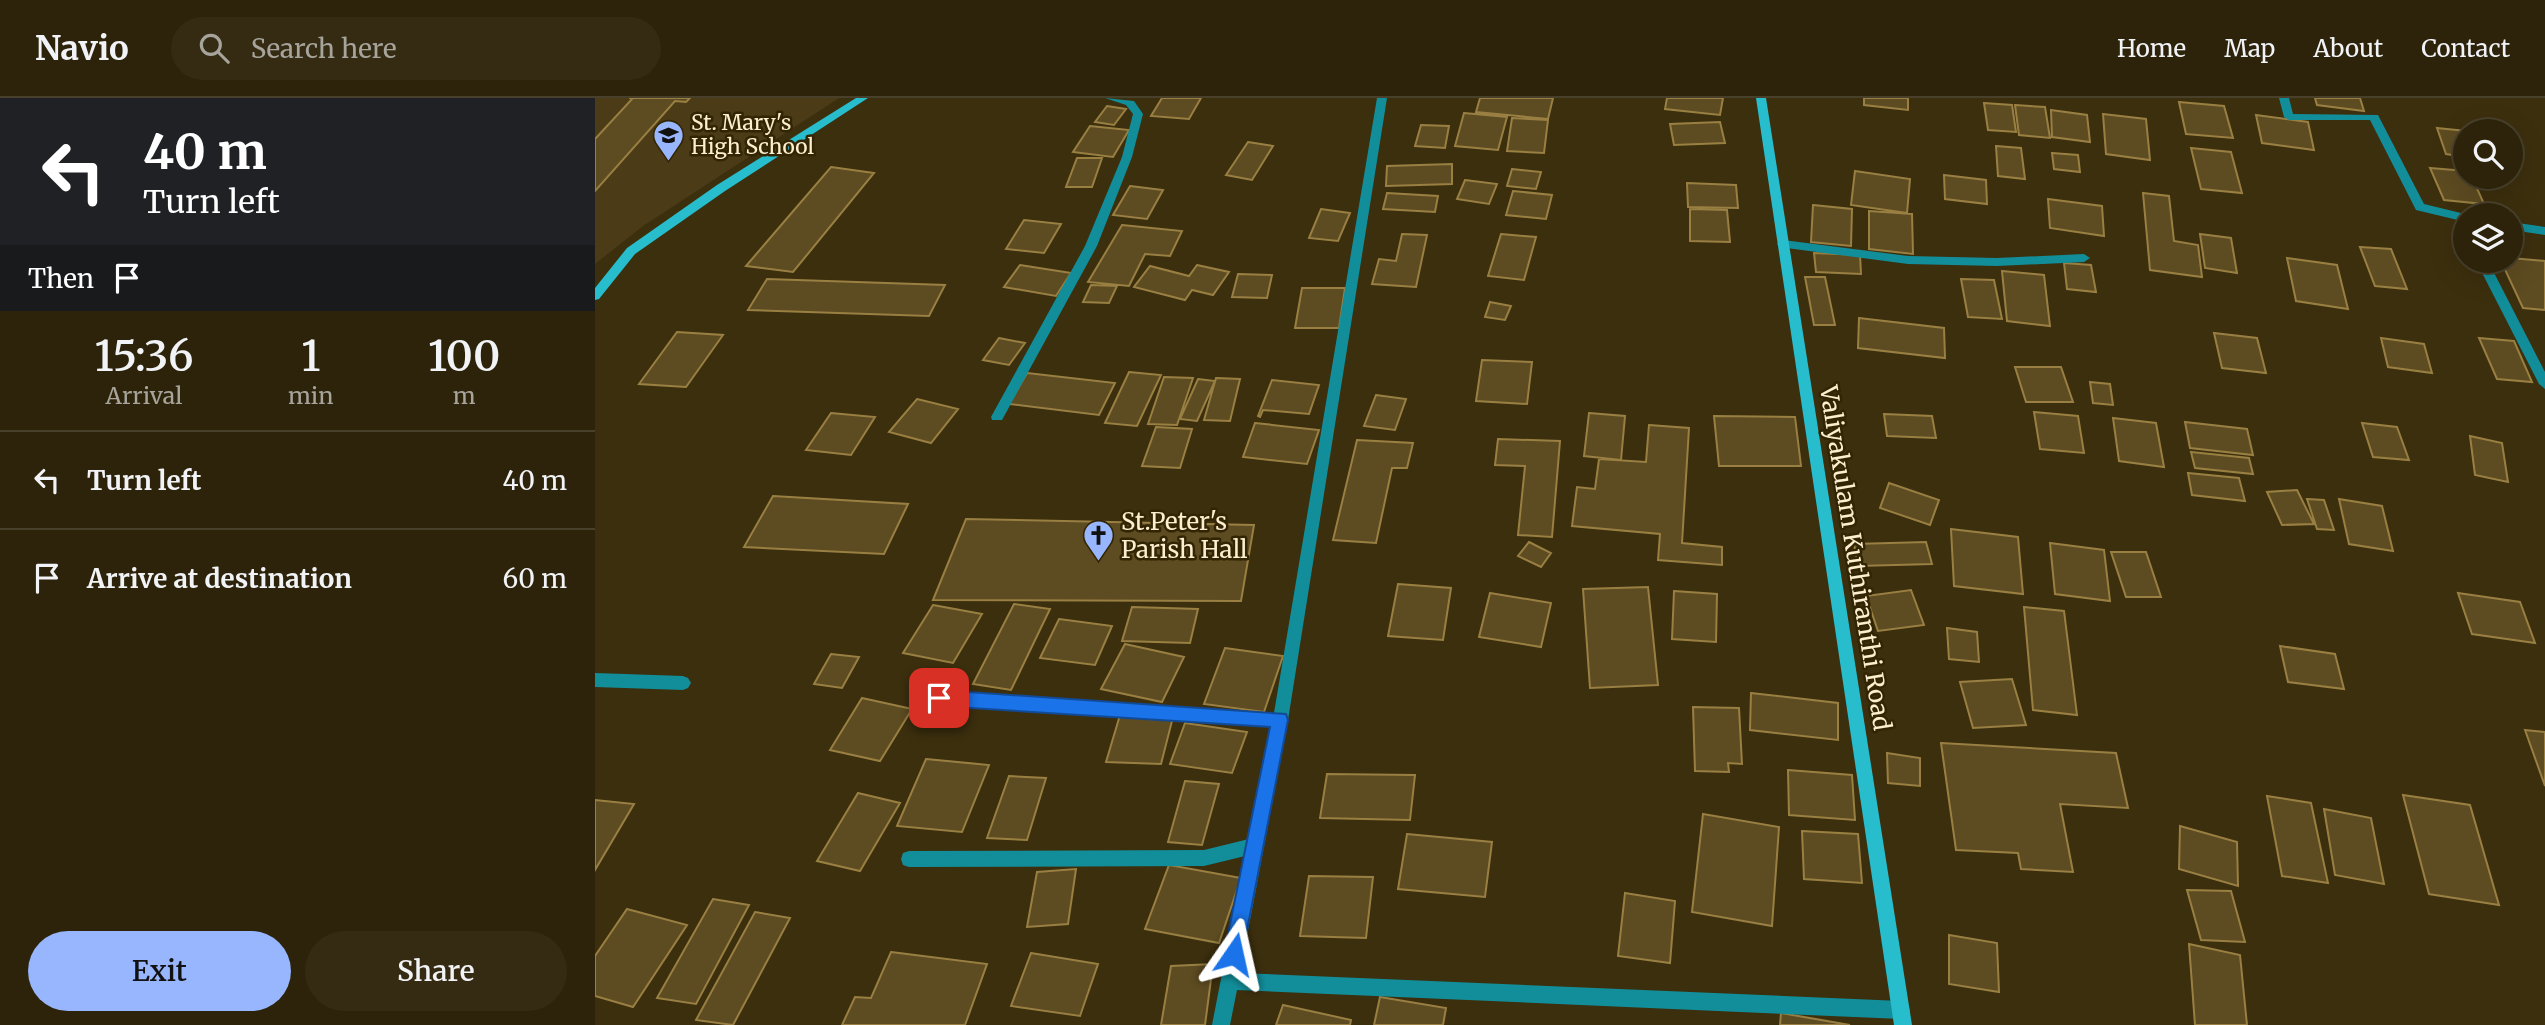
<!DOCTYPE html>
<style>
body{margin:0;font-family:Merriweather,serif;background:#352b13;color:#f1f3f6;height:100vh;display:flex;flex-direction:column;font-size:26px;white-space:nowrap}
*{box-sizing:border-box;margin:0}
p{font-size:23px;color:#a7a49c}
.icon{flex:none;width:38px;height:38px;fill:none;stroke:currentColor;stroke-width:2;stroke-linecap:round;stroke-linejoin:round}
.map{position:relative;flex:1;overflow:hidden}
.sheet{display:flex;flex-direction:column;background:#2d230a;width:595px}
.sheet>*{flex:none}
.guide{background:#202124;color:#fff;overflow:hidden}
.buttons{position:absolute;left:1858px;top:21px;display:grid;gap:14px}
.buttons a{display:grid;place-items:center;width:70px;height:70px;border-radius:50%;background:#2d230a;box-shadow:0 7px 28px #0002,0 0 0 2px #48402b;font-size:35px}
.pin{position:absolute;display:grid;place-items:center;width:60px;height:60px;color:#fff;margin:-30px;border-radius:14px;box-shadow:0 4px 10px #0006}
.me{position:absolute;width:77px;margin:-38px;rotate:11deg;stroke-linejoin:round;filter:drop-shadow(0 0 5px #0008)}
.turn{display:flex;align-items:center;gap:24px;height:147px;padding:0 28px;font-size:32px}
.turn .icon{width:91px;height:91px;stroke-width:2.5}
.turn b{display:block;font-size:49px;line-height:60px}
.then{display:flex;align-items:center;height:66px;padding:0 28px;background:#0003;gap:14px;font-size:26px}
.eta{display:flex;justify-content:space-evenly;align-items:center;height:119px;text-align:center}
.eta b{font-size:42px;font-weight:600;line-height:49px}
.primary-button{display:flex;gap:14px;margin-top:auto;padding:14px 28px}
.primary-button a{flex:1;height:80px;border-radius:42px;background:#97b6fd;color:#111;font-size:28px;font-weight:600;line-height:80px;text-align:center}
.primary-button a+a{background:#352b13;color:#f1f3f6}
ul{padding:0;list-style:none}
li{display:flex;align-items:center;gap:21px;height:98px;padding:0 28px;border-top:2px solid #48402b}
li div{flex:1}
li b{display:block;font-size:26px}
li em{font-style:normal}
header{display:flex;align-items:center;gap:42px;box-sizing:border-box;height:98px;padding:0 35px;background:#2d230a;border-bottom:2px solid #48402b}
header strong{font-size:33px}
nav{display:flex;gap:38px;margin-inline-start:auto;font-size:24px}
.search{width:490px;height:63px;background:#352b13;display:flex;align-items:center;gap:18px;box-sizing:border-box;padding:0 24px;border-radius:38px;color:#a7a49c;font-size:26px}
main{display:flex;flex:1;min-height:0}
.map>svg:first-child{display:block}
.built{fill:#4b3b16}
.building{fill:#5d4b21;stroke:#997f42;stroke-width:2}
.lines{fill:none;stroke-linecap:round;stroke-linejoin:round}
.street{fill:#118e9a;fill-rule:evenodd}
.secondary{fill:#27bdcd;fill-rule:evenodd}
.route{fill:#1a73e8;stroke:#114b97;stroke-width:2}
.labels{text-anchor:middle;stroke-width:5;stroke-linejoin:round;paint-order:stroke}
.far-poi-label{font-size:21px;fill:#fceecf;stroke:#322503;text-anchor:start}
.poi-label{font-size:24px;fill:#fceecf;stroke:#322503;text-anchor:start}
.street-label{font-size:24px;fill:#fceecf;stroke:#322503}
</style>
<header>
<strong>Navio</strong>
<div class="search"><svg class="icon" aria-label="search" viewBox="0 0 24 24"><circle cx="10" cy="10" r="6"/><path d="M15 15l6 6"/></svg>Search here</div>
<nav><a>Home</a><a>Map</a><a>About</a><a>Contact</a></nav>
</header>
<main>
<section class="sheet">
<div class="guide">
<div class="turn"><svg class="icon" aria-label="left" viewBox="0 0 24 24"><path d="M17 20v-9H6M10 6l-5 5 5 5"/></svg><div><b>40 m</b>Turn left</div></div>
<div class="then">Then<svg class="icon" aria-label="arrive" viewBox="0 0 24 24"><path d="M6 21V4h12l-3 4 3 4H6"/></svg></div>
</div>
<div class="eta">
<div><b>15:36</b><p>Arrival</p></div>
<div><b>1</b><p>min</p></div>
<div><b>100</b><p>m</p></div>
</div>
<ul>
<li><svg class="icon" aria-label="left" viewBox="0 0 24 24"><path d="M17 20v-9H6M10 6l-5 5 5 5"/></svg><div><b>Turn left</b></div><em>40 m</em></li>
<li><svg class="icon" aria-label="arrive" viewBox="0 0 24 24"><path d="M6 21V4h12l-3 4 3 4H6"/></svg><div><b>Arrive at destination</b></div><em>60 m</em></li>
</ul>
<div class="primary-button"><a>Exit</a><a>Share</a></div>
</section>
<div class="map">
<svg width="1950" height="927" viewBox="0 0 1950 927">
<rect width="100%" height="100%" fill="#3c2f0e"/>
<path class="built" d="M0,0H244L48,128L0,166Z"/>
<path class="building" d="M34,0H95L91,4L80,3L0,93V41L38,0Z
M567,0H606L594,21L556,18Z
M885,0H958L953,21L881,14Z
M1072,0H1128L1125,17L1070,11Z
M1269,0H1313V12L1269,7Z
M1720,0H1765L1769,13L1722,7Z
M1584,4L1629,8L1638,40L1591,36Z
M1389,5L1417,7L1421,34L1393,32Z
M1420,7L1450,9L1455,40L1424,37Z
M512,8L531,11L519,27L500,24Z
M1456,12L1492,17L1495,44L1457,39Z
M869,15L912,19L903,52L860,48Z
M1508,16L1551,21L1555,62L1511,56Z
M1661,17L1713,24L1719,52L1667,45Z
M917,20L953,22L949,55L912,53Z
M1125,24L1130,45L1079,47L1075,26Z
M826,27L854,28L850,50L820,48Z
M495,28L534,32L518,59L478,54Z
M1842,30L1871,33V59L1851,56Z
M653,44L678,48L657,82L631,77Z
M1401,48L1426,50L1430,81L1403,78Z
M1596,50L1636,54L1647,95L1606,91Z
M1457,55L1483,57L1485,74L1459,71Z
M482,60H507L497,89H471Z
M857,66V86L791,88L792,68Z
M236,69L279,75L198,174L151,168Z
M1835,70L1871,73V79H1877L1889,106L1849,102Z
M917,71L946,74L941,91L912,88Z
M1260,73L1315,81L1312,115L1256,107Z
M1349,77L1391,82L1392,106L1350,101Z
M870,82L902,86L894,106L862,101Z
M1092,85L1141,87L1143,110L1093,109Z
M535,88L568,92L552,121L518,117Z
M918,93L957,97L951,121L911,117Z
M792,95L843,98L840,114L788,111Z
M1548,95L1574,98L1579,143L1603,147L1607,179L1555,172Z
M1453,101L1507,108L1509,138L1455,130Z
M1218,107L1257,111L1256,148L1216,144Z
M726,111L755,115L743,143L714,140Z
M1095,111L1132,112L1135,144L1095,143Z
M1274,113L1317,116L1318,156L1274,151Z
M429,122L466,126L449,155L411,151Z
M527,127L587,133L575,158L550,156L534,188L493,184Z
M807,136L832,137L821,189L777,186L784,161L801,163Z
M906,136L941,139L929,182L893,178Z
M1605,136L1636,140L1642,175L1610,170Z
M1765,149L1796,151L1812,191L1780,188Z
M1219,155L1265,157L1266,176L1221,174Z
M1692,160L1742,167L1753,211L1701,203Z
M1916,160L1950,163V212L1928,210L1906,163H1916Z
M1469,165L1496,167L1501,194L1472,191Z
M425,167L476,175L461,198L409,189Z
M602,167L634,174L618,197L597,192L590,202L539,189L555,168L594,178Z
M1407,173L1449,177L1455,228L1412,223Z
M643,176L677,177L672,200L637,199Z
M1210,179H1230L1240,227H1219Z
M172,181L350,187L334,218L153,212Z
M1366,181L1399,182L1407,221L1373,219Z
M496,187L522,188L514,205L488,204Z
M707,190H750L744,230H700Z
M895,204L916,208L910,222L890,219Z
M1264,220L1349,230L1350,260L1263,250Z
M82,234L128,237L91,289L44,286Z
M1619,235L1662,240L1671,275L1627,270Z
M404,240L430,245L414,267L388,262Z
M1786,240L1829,246L1837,275L1793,269Z
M1884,240L1919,243L1937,284L1902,281Z
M887,262L937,264L932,306L881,303Z
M1420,269H1466L1478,304H1431Z
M534,274L566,277L542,328L510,325Z
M432,275L520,285L504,317L414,306Z
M569,279L598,280L582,327L553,326Z
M621,280L645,281L635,323L609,322Z
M603,281L620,283L602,323L585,321Z
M677,282L724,287L714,316L668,312L665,319L663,318Z
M1495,284L1515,286L1518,307L1498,305Z
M781,297L811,301L800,332L769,328Z
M322,301L363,311L336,345L294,334Z
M1439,314L1483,318L1489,355L1445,351Z
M236,315L280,319L256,357L211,352Z
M994,315L1030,318L1026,362L989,358Z
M1289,316L1337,318L1341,340L1292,338Z
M1119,318L1200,319L1206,368H1124Z
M1518,320L1561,325L1569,369L1524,363Z
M1590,324L1652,331L1658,357L1595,350Z
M660,325L724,332L712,366L648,359Z
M1767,325L1802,329L1814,362L1778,359Z
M1054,327L1094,330L1087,445L1127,449V467L1063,462L1065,436L977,428L982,389L1000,391L1004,361L1051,364Z
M561,329L597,331L585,370L547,368Z
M1875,338L1907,345L1913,384L1880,377Z
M903,341L965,343L957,439L923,437L930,368L900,367Z
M762,342L818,345L812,370H797L781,445L738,442Z
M1596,354L1654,360L1658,376L1600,370Z
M1593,375L1644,380L1650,403L1597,397Z
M1294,385L1344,402L1335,427L1285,410Z
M1702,392L1719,426L1687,427L1672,394Z
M178,398L313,406L289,456L149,449Z
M1712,401L1729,402L1739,432L1722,431Z
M1744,401L1787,408L1798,453L1754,446Z
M371,421L659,427L646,503L338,502Z
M1356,431L1423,439L1428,496L1359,488Z
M934,444L956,455L946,469L923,458Z
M1331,444L1337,466L1263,468L1259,446Z
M1455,445L1509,452L1515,503L1460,496Z
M1516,454H1551L1566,499H1531Z
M803,486L856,490L848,542L793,538Z
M1053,489L1063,587L995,590L988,491Z
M1316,492L1329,527L1283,533L1271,498Z
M1079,493L1122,496L1121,544L1077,541Z
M895,495L956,505L946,549L884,539Z
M1863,495L1925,504L1940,545L1877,536Z
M419,506L455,511L416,592L378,586Z
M338,507L387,516L358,565L308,555Z
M537,509L603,511L595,545L527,543Z
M1429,509L1469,513L1482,617L1438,612Z
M464,521L517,528L500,567L445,560Z
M1352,530L1382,534L1384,564L1354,561Z
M530,546L589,559L567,604L506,591Z
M1685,548L1740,556L1749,591L1693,584Z
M630,550L688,558L669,614L609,606Z
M236,556L264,559L247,590L219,586Z
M1417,581L1431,627L1378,630L1365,584Z
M1156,595L1243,605V642L1155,632Z
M267,600L317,611L285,663L235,652Z
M1098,609L1144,610L1147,666L1133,665L1134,674L1100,673Z
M525,617L578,619L566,666L511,664Z
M590,625L652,634L637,675L575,666Z
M1930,632L1950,634V688Z
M1346,645L1521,655L1533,710L1465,706L1478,774L1426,771L1423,755L1361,752Z
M1292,655L1325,660V688L1293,685Z
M331,661L394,667L367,734L302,728Z
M1193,672L1257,677L1260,722L1194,717Z
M732,676L820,677L815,722L725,720Z
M414,678L451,680L432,742L392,740Z
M590,683L624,686L607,747L573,744Z
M263,695L305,705L265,773L222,763Z
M1808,697L1875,707L1904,807L1834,796Z
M1672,698L1716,705L1733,785L1687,778Z
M0,702L39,706L0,772Z
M1729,711L1776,720L1789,786L1740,777Z
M1108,716L1184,729L1177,828L1097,814Z
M1585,728L1642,744L1643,788L1584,771Z
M1207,733L1263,736L1267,785L1209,781Z
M812,736L897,744L890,799L803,791Z
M574,767L646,780L624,845L550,831Z
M481,771L473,826L432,829L442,774Z
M714,778L778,779L771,840L705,838Z
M1592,792L1636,793L1650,844L1606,842Z
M1030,795L1080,803L1075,865L1023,858Z
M118,801L154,807L101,906L62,900Z
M32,811L92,827L38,909L0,898V858Z
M160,814L195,820L138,927L101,922Z
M1354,837L1402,845L1404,894L1354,886Z
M1594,846L1645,857L1652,927H1600Z
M296,854L392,866L370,927H247L260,899L276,900Z
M436,855L503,866L485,918L416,908Z
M618,866L610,927H566L576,868Z
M785,899L851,910L848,927H779Z
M688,907L756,922L755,927H681Z
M1186,915L1255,927H1185Z"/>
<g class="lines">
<path class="street" d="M510,0L539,3L548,16L537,59L502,148L407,322H397L396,319L490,148L527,59L538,16L531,7Z
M782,0H792L693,622L645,875L1306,903L1312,906L1315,912L1312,918L1306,921L642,892L635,927H617L650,758L609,768L314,769L308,767L306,761L308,755L314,753L609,752L654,741L676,628L344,607L339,605L336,600L339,595L344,593L679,615Z
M1684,0H1694L1698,16L1783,17L1829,106L1874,117H1871V124L1821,112L1775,22H1694L1689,19Z
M1916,124L1950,129V137L1916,132Z
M1188,142L1313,158L1402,160L1489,156L1495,160L1489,164L1402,168L1313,166L1184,149L1182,146Z
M1881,163H1893L1950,274V291L1944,286Z
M0,575L88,578L93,580L96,585L93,590L88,592L0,589Z"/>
<path class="secondary" d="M261,0H273L130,93L40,156L4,201L0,202V190L32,150L122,87Z
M1161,0H1171L1317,927H1299Z"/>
</g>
<path class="route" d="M344,592L691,616L693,622L646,863L639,866L632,863L629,856L675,629L344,608L337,606L335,600L337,595Z"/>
<defs>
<symbol id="school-pin" viewBox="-11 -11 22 30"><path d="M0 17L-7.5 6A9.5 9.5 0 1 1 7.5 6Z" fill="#97b6fd" stroke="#322503"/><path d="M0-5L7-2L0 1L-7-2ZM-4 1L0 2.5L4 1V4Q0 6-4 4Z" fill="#111"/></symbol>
<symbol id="church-pin" viewBox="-11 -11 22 30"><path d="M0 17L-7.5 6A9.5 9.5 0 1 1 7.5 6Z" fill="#97b6fd" stroke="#322503"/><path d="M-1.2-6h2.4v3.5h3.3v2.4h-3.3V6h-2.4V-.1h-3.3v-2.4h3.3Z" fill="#111"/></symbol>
</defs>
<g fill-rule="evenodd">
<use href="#school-pin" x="56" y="20" width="35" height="47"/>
<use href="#church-pin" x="486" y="420" width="35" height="47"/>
</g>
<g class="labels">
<g class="far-poi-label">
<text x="96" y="32">St. Mary's<tspan x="96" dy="24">High School</tspan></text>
</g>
<g class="poi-label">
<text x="526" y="432">St.Peter's<tspan x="526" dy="28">Parish Hall</tspan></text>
</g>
<g class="street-label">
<text transform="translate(1260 460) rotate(81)" y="8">Valiyakulam Kuthiranthi Road</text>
</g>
</g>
</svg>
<div class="buttons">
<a><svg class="icon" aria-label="search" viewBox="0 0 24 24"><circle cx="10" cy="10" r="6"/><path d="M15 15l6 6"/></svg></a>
<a><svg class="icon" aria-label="layers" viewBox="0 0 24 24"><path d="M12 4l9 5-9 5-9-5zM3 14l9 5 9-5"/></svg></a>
</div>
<div class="pin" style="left:344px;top:600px;background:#d93025"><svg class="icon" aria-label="arrive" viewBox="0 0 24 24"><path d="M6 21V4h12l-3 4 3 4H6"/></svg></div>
<svg class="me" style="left:639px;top:856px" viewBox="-20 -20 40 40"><path d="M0-17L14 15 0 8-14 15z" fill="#1a73e8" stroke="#fff" stroke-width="4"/></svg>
</div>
</main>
